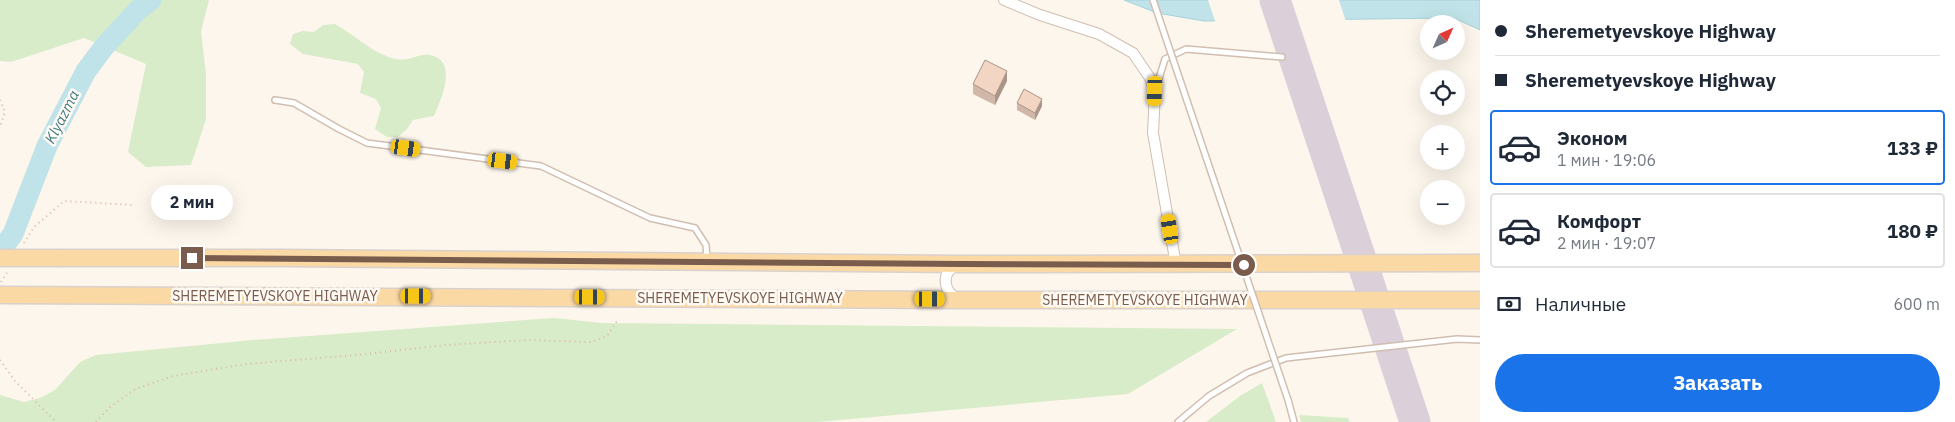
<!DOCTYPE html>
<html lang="ru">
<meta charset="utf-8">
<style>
:root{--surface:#fff;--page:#f6f6f7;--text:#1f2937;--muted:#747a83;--line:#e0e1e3;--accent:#1a73e8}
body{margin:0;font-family:"IBM Plex Sans",sans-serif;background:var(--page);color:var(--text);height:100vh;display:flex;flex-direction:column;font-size:19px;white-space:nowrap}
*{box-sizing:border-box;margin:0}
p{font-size:16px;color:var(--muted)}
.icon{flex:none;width:28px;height:28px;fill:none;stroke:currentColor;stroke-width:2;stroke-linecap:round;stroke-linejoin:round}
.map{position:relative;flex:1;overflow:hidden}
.side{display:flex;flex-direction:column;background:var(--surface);width:475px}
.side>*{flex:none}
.hud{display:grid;align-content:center;height:110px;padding:0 15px;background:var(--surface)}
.needle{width:32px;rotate:45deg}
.buttons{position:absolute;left:1420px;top:15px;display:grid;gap:10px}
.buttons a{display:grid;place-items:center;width:45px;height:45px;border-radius:50%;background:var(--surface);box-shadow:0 5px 20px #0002;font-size:25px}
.end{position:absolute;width:22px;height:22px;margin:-11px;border:6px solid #7a5c4d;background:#fff;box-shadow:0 0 0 2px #fff}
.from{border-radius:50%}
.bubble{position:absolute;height:35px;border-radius:18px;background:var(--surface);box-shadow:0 5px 20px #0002;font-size:16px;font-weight:700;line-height:35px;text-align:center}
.car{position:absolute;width:15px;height:30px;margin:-15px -8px;border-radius:6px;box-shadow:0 0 4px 1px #0007;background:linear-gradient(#f5c518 24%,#345 0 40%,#f5c518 0 76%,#345 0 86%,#f5c518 0)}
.hud b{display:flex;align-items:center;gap:18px;height:48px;font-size:19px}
.hud b+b{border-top:1px solid var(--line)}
.hud i{width:12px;height:12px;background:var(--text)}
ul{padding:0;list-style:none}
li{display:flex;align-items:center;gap:15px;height:75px;margin:0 10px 8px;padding:0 5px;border:2px solid var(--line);border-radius:5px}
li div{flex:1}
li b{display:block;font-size:19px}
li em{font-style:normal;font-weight:700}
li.selected{border-color:var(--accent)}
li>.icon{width:45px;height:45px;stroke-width:1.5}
.pay{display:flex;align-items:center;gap:12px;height:55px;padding:0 15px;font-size:19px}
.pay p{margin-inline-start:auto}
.button{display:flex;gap:10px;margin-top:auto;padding:10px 15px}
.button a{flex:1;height:58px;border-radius:30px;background:var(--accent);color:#fff;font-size:20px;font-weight:700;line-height:58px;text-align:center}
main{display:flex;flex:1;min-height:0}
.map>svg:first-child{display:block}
.green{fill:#d8ecc9}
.water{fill:#bfe3e8;stroke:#a5d3da}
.pier{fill:#fdf6ec}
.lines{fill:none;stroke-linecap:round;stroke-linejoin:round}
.river{stroke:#bfe3e8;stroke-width:21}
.taxiway{stroke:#dbcfda;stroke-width:31}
.lane-casing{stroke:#d1beb0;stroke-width:8}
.street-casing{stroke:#d1beb0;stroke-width:12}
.primary-casing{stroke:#dad1cd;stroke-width:19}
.path{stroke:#d9b8a5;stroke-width:2;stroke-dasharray:1 4;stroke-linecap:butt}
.lane{stroke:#fff;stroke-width:5}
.street{stroke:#fff;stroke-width:10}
.primary{stroke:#fbd9a5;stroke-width:16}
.lane-bridge-casing{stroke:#d1beb0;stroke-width:8;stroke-linecap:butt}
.primary-bridge-casing{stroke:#dad1cd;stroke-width:19;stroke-linecap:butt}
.lane-bridge{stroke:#fff;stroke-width:5}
.primary-bridge{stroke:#fbd9a5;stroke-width:16}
.wall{fill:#d1b7a8}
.shaded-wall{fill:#aa9588}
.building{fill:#f3d5c3;stroke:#aa9588}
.route{stroke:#7a5c4d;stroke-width:6}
.labels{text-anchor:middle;stroke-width:5;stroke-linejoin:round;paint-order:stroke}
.street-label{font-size:14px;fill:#7a5c4d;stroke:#fffaf3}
.water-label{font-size:15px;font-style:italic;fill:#437c86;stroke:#fffaf3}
</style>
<main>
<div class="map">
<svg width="1480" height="422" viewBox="0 0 1480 422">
<rect width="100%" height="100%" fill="#fdf6ec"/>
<g class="green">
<path d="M 0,0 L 209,0 L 201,31 L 206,74 L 206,119 L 191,165 L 146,167 L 128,152 L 146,64 L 84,38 L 11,62 L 0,61 Z"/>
<path d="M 335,24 C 355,35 373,54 396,59 C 408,62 419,53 430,55 C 459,61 441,100 434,116 L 413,120 L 407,129 L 398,137 L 387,137 L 375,129 L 381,108 L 376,99 L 360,93 L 364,72 L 358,64 L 303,54 L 290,44 L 293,34 L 303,31 L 314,32 L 323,25 Z"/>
<path d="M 554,318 L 602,323 L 1237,329 L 1128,394 L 817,422 L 0,422 L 0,395 L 24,402 L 40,398 L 55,390 L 80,362 L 96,355 L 253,340 Z"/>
<path d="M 1262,383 L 1276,422 L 1206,422 L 1240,396 Z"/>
<path d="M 1299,415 L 1348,418 L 1350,422 L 1301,422 Z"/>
</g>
<path class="water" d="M 1124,0 L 1480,0 L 1480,30 L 1454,18 L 1204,21 L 1157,13 Z"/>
<path class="pier" d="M 1208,0 L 1339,0 L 1346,22 L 1216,24 Z"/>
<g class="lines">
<path class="river" d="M 0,251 L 13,234 L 47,146 L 86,71 L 104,47 L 138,10 L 151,0"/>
<path class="taxiway" d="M 1275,0 L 1415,422"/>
<defs>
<g id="lane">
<path d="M 1156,88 L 1165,59 L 1186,49 L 1282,57"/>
<path d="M 275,100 L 294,103 L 339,129 L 367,143 L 541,166 L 650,218 L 695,228 L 706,245 L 707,259"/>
<path d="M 1288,400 L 1294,422"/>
<path d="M 1178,422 L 1209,396 L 1247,373 L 1286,358 L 1457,339 L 1480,340"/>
</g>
<g id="street">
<path d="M 1004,0 L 1040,15 L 1099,34 L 1133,53 L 1150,78 L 1155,91 L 1153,133 L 1176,265"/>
<path d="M 958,299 C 943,292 940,271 958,265"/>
</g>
<g id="primary">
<path d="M 63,258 L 284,258 L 961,264 L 1480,263"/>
<path d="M 0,295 L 964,300 L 1480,300"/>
</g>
</defs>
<use href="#lane" class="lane-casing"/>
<use href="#street" class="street-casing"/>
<use href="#primary" class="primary-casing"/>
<g class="path">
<path d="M 0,100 L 5,112 L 0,127"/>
<path d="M 24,243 L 34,227 L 64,201 L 133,205"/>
<path d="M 1,282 L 8,271"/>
<path d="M 0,360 L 15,381 L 56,422"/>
<path d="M 96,422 L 109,408 L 135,389 L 173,376 L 246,364 L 357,355 L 445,345 L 528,340 L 591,342 L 607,336 L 617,321"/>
</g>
<use href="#lane" class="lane"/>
<use href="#street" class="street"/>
<use href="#primary" class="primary"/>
<defs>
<path id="lane-bridge" d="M 1153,0 L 1288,400"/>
<path id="primary-bridge" d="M 0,258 L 63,258"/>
</defs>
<use href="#lane-bridge" class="lane-bridge-casing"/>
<use href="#primary-bridge" class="primary-bridge-casing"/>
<use href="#lane-bridge" class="lane-bridge"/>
<use href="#primary-bridge" class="primary-bridge"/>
</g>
<g class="wall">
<path d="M 1007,81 L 995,105 L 973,94 L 973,84 Z"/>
<path d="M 1017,103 L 1042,106 L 1035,120 L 1017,110 Z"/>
</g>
<g class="shaded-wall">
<path d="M 1007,71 L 1007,81 L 995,105 L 995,96 Z"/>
<path d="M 1042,99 L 1042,106 L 1035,120 L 1035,113 Z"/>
</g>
<g class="building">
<path d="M 985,60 L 1007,71 L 995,96 L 973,84 Z"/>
<path d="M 1024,89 L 1042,99 L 1035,113 L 1017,103 Z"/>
</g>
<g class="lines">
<path class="route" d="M 192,258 L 962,264 L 1244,265"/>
</g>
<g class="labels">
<g class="street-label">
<text x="275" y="301">SHEREMETYEVSKOYE HIGHWAY</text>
<text x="740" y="303">SHEREMETYEVSKOYE HIGHWAY</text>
<text x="1145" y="305">SHEREMETYEVSKOYE HIGHWAY</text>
</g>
<g class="water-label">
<text transform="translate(62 117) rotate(-63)" y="5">Klyazma</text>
</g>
</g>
</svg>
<div class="buttons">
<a><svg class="needle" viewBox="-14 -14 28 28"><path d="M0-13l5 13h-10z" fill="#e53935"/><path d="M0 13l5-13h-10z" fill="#747a83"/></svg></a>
<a><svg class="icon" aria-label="locate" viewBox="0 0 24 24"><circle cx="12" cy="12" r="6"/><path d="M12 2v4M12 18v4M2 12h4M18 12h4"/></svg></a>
<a>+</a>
<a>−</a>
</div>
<i class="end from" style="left:1244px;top:265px"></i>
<i class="end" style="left:192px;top:258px"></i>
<div class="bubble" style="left:151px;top:185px;width:82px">2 мин</div>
<i class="car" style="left:1155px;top:91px;rotate:182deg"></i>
<i class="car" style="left:406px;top:148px;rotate:98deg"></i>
<i class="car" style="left:503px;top:161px;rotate:97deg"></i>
<i class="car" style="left:1170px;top:229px;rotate:351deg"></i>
<i class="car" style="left:416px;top:296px;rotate:90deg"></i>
<i class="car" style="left:590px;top:297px;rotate:90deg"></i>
<i class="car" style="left:930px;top:299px;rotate:90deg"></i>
</div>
<section class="side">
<div class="hud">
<b><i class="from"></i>Sheremetyevskoye Highway</b>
<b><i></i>Sheremetyevskoye Highway</b>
</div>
<ul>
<li class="selected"><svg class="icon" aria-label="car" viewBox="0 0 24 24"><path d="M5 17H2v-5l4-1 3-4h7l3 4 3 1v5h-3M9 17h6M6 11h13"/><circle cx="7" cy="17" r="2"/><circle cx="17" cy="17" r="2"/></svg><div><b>Эконом</b><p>1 мин · 19:06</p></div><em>133 ₽</em></li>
<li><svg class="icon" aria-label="car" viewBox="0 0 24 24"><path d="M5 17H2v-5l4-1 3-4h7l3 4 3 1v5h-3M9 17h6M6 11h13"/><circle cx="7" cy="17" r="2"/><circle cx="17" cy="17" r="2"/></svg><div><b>Комфорт</b><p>2 мин · 19:07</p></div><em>180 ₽</em></li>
</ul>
<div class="pay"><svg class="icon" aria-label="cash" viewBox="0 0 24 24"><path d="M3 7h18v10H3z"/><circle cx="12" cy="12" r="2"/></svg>Наличные<p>600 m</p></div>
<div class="button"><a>Заказать</a></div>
</section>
</main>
